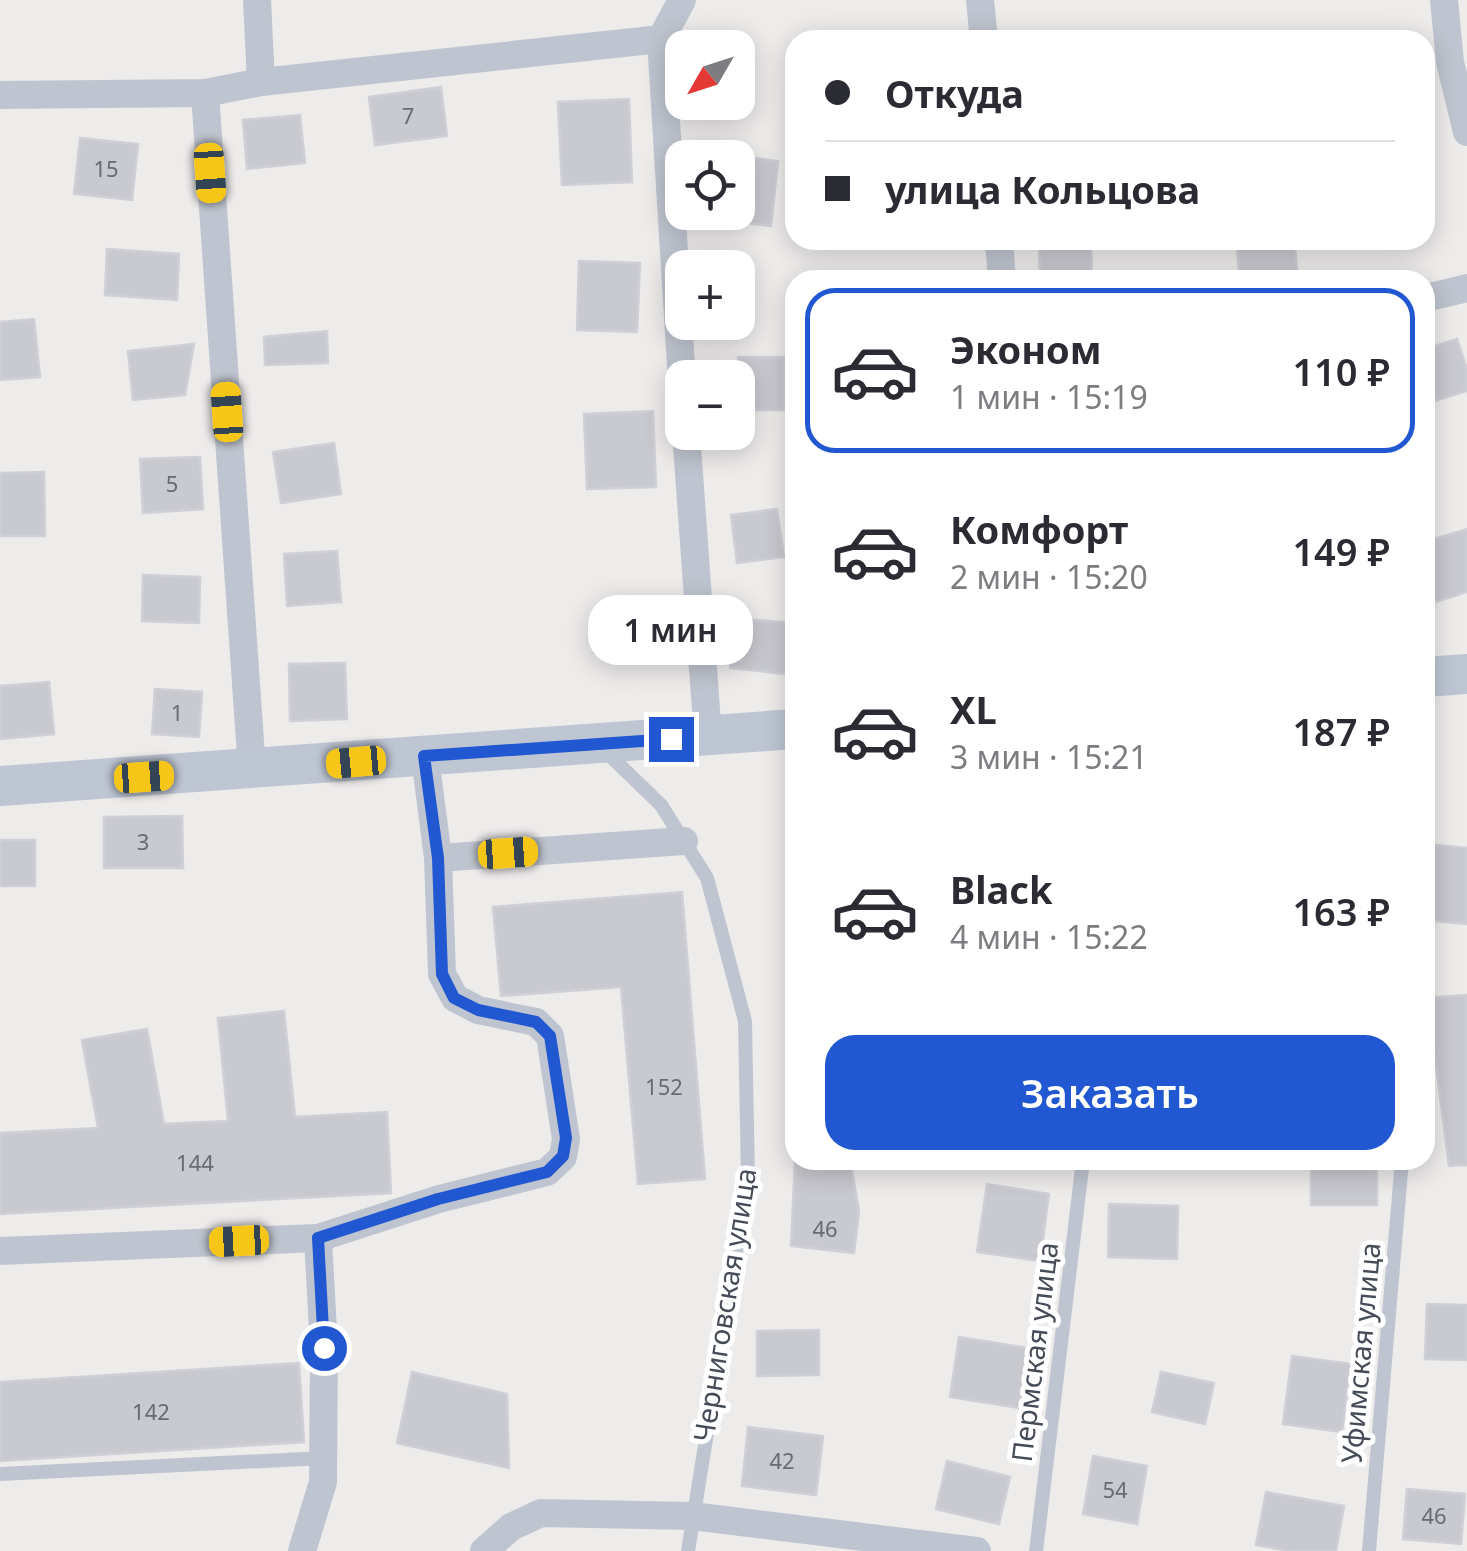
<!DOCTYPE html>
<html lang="ru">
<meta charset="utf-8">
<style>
:root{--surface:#fff;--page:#f2f2f3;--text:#2b2b33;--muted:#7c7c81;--line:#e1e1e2;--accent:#2158d1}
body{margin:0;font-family:"Noto Sans",sans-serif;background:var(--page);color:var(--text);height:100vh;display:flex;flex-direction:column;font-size:38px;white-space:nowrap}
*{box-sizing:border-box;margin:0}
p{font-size:32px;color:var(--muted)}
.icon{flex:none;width:55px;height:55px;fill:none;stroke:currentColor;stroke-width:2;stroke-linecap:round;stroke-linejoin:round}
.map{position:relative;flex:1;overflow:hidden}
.side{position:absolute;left:785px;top:270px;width:650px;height:900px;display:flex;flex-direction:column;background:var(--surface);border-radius:30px;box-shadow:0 5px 25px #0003}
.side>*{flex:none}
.banner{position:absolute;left:785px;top:30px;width:650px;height:220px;border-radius:30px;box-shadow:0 5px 25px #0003;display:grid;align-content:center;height:220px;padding:0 40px;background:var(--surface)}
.needle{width:65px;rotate:231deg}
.controls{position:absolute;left:665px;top:30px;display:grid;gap:20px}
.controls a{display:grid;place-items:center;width:90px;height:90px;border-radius:20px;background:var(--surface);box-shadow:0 5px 25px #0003;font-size:50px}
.end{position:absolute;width:45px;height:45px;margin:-22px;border:12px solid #2158d1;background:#fff;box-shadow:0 0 0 5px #fff}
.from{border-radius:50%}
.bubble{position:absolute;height:70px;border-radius:30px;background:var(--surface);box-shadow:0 5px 25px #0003;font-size:32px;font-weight:600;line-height:70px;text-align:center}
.car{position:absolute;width:30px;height:60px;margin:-30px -15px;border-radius:12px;box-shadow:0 0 8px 2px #0007;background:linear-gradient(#f5c518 24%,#345 0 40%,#f5c518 0 76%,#345 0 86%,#f5c518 0)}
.banner b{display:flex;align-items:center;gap:35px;height:95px;font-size:38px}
.banner b+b{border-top:2px solid var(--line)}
.banner i{width:25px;height:25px;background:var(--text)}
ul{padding:18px 0 0;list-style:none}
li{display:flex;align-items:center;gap:30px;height:165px;margin:0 20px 15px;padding:0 20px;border:5px solid transparent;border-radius:30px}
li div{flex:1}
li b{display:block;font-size:38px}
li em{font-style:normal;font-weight:600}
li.current{border-color:var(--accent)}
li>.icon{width:90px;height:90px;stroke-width:1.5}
.action{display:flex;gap:20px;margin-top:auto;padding:20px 40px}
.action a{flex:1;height:115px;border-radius:30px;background:var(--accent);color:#fff;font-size:40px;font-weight:600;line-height:115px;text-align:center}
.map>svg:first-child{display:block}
.building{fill:#c9c9d0;stroke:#cfd0d7;stroke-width:2.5}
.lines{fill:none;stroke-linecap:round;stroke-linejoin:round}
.lane{stroke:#bfc5d0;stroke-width:14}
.street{stroke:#bfc5d0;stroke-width:28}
.secondary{stroke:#bec6d4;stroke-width:40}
.route{stroke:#2158d1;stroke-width:12}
.labels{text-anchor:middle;stroke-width:10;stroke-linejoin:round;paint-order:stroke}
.number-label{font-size:22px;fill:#666b75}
.street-label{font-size:28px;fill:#454c57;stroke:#fff}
</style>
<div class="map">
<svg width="1467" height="1551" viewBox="0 0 1467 1551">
<rect width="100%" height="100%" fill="#eeebeb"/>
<g class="building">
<path d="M 441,87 L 447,136 L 375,145 L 369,97 Z"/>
<path d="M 629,99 L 632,182 L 562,185 L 558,102 Z"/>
<path d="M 300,115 L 305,163 L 247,169 L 243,120 Z"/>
<path d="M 80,138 L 138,144 L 132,200 L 74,194 Z"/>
<path d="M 738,156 L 778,161 L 771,226 L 738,222 Z"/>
<path d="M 1039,240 L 1091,240 L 1092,280 L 1040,280 Z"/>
<path d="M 1236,240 L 1294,240 L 1298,277 L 1240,280 Z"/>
<path d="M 107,249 L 179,254 L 177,300 L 105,295 Z"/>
<path d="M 579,261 L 640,263 L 637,332 L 577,330 Z"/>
<path d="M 34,319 L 40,377 L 0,380 L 0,322 Z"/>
<path d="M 327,331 L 328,363 L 265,365 L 264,337 Z"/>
<path d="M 1457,339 L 1467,369 L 1467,391 L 1425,404 L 1425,349 Z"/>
<path d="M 194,344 L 185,395 L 133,400 L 128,351 Z"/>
<rect x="738" y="357" width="46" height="53"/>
<path d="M 653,411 L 656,487 L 587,489 L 584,414 Z"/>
<path d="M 334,443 L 341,494 L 281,503 L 273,452 Z"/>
<path d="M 200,457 L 203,509 L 143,513 L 140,459 Z"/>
<path d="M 44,472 L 45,536 L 0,536 L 0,473 Z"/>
<path d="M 777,509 L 784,557 L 737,563 L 731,515 Z"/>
<path d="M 1467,529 L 1467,592 L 1425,605 L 1425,542 Z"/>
<path d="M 337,551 L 341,602 L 287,606 L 284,554 Z"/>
<path d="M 143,575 L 200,577 L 199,623 L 142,621 Z"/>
<path d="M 597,606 L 653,611 L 650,656 L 594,652 Z"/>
<path d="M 734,618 L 791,623 L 787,674 L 730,668 Z"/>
<path d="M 345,663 L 347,719 L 290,721 L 289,664 Z"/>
<path d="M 49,682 L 54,734 L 0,739 L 0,686 Z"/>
<path d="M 155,689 L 202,692 L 199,737 L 152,734 Z"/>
<path d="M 182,816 L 183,868 L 104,868 L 104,817 Z"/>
<rect x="0" y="840" width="35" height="46"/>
<path d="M 1425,844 L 1467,848 L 1467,924 L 1425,920 Z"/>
<path d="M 682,892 L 705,1179 L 638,1184 L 621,987 L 501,996 L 493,907 Z"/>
<path d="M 1467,995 L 1467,1165 L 1449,1166 L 1434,1048 L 1430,1049 L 1427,998 Z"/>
<path d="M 284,1011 L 295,1117 L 387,1112 L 391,1193 L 0,1214 L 0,1133 L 98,1128 L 82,1040 L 147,1029 L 164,1124 L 228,1121 L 218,1018 Z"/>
<path d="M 795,1160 L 850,1160 L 859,1211 L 854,1253 L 791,1246 Z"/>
<rect x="1311" y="1160" width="66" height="45"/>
<path d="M 987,1184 L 1049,1194 L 1040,1261 L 977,1252 Z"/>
<path d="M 1109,1204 L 1178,1206 L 1177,1259 L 1108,1257 Z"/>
<path d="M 1427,1304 L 1467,1305 L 1467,1360 L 1425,1359 Z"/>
<path d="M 819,1330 L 819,1375 L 757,1376 L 757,1331 Z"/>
<path d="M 959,1337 L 1028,1348 L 1019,1408 L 950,1397 Z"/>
<path d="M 1292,1356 L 1351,1364 L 1342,1432 L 1283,1424 Z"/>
<path d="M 299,1363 L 304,1442 L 0,1461 L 0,1382 Z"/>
<path d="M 412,1372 L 507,1394 L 509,1468 L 397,1443 Z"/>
<path d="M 1161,1372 L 1214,1383 L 1205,1424 L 1152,1412 Z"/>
<path d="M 748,1427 L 823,1436 L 816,1495 L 742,1486 Z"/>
<path d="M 1093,1456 L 1147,1466 L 1137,1524 L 1083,1514 Z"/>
<path d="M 947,1461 L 1010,1477 L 999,1524 L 936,1509 Z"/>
<path d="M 1407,1489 L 1465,1494 L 1461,1544 L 1403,1539 Z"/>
<path d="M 1266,1492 L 1344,1506 L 1336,1551 L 1290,1551 L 1256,1545 Z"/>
</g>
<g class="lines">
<g class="lane">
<path d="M 603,749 L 661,805 L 707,878 L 745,1021 L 748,1178 L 688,1551"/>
<path d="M 0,1474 L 324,1458"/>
<path d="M 1036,1551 L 1083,1160"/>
<path d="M 1369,1551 L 1402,1160"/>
</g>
<g class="street">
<path d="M 257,0 L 261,82"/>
<path d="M 980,0 L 984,40"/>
<path d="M 1444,0 L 1450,62 L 1467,132"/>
<path d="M 661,39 L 682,383"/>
<path d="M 661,39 L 682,0"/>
<path d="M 205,93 L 252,770"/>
<path d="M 0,95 L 205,93 L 261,82 L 661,39"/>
<path d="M 999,240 L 1002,280"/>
<path d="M 1425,298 L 1467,288"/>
<path d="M 686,432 L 708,737"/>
<path d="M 438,858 L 684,841"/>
<path d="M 0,1251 L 318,1238 L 439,1199 L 547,1172 L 563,1157 L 566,1139 L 550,1036 L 536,1022 L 478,1010 L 455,998 L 442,974 L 438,858 L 425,757"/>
<path d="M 302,1551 L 323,1482 L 324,1349 L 318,1238"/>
<path d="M 484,1551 L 511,1527 L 541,1513 L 692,1516 L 977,1551"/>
</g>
<g class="secondary">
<path d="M 1425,677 L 1467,674"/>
<path d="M 0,786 L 795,729"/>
</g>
</g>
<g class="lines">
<path class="route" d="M 324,1348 L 318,1238 L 438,1199 L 547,1172 L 563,1156 L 566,1138 L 550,1036 L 536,1022 L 478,1010 L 454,998 L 442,974 L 438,858 L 424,756 L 671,739"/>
</g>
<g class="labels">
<g class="number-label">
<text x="408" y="124">7</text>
<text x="106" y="177">15</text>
<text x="172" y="492">5</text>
<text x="177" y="721">1</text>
<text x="143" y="850">3</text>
<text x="664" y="1095">152</text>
<text x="195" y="1171">144</text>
<text x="825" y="1237">46</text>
<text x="151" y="1420">142</text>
<text x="782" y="1469">42</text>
<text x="1115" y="1498">54</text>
<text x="1434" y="1524">46</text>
</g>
<g class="street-label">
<text transform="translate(725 1305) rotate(-81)" y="10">Черниговская улица</text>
<text transform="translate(1035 1352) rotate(-83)" y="10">Пермская улица</text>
<text transform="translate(1361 1353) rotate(-85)" y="10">Уфимская улица</text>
</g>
</g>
</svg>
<div class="controls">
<a><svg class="needle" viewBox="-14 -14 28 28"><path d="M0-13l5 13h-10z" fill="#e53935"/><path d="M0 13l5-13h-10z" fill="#7c7c81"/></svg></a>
<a><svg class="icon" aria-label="locate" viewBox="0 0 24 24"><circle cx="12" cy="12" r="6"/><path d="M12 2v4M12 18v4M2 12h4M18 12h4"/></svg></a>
<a>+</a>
<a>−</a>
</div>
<i class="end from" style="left:324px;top:1348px"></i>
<i class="end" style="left:671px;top:739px"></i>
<div class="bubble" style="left:588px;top:595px;width:165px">1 мин</div>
<i class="car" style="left:210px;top:173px;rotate:176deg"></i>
<i class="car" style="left:227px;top:412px;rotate:356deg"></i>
<i class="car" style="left:356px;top:762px;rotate:265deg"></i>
<i class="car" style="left:144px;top:777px;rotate:86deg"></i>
<i class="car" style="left:508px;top:853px;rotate:86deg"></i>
<i class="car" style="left:239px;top:1241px;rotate:267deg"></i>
<div class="banner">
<b><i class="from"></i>Откуда</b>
<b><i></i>улица Кольцова</b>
</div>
<section class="side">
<ul>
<li class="current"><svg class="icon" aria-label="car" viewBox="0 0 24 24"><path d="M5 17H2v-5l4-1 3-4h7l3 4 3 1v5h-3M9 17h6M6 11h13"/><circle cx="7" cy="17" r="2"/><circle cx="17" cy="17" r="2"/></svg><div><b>Эконом</b><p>1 мин · 15:19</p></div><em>110 ₽</em></li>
<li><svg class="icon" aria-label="car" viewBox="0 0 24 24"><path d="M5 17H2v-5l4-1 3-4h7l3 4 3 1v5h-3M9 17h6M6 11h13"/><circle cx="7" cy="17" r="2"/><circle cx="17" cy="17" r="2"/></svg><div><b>Комфорт</b><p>2 мин · 15:20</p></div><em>149 ₽</em></li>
<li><svg class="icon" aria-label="car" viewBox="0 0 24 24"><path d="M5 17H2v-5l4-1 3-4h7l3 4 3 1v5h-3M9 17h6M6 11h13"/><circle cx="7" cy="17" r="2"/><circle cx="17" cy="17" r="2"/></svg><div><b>XL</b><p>3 мин · 15:21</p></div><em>187 ₽</em></li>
<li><svg class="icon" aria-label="car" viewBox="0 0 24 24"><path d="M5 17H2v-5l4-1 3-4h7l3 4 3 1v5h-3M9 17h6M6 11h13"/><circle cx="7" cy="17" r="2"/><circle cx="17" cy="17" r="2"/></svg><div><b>Black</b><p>4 мин · 15:22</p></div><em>163 ₽</em></li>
</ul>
<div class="action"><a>Заказать</a></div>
</section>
</div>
